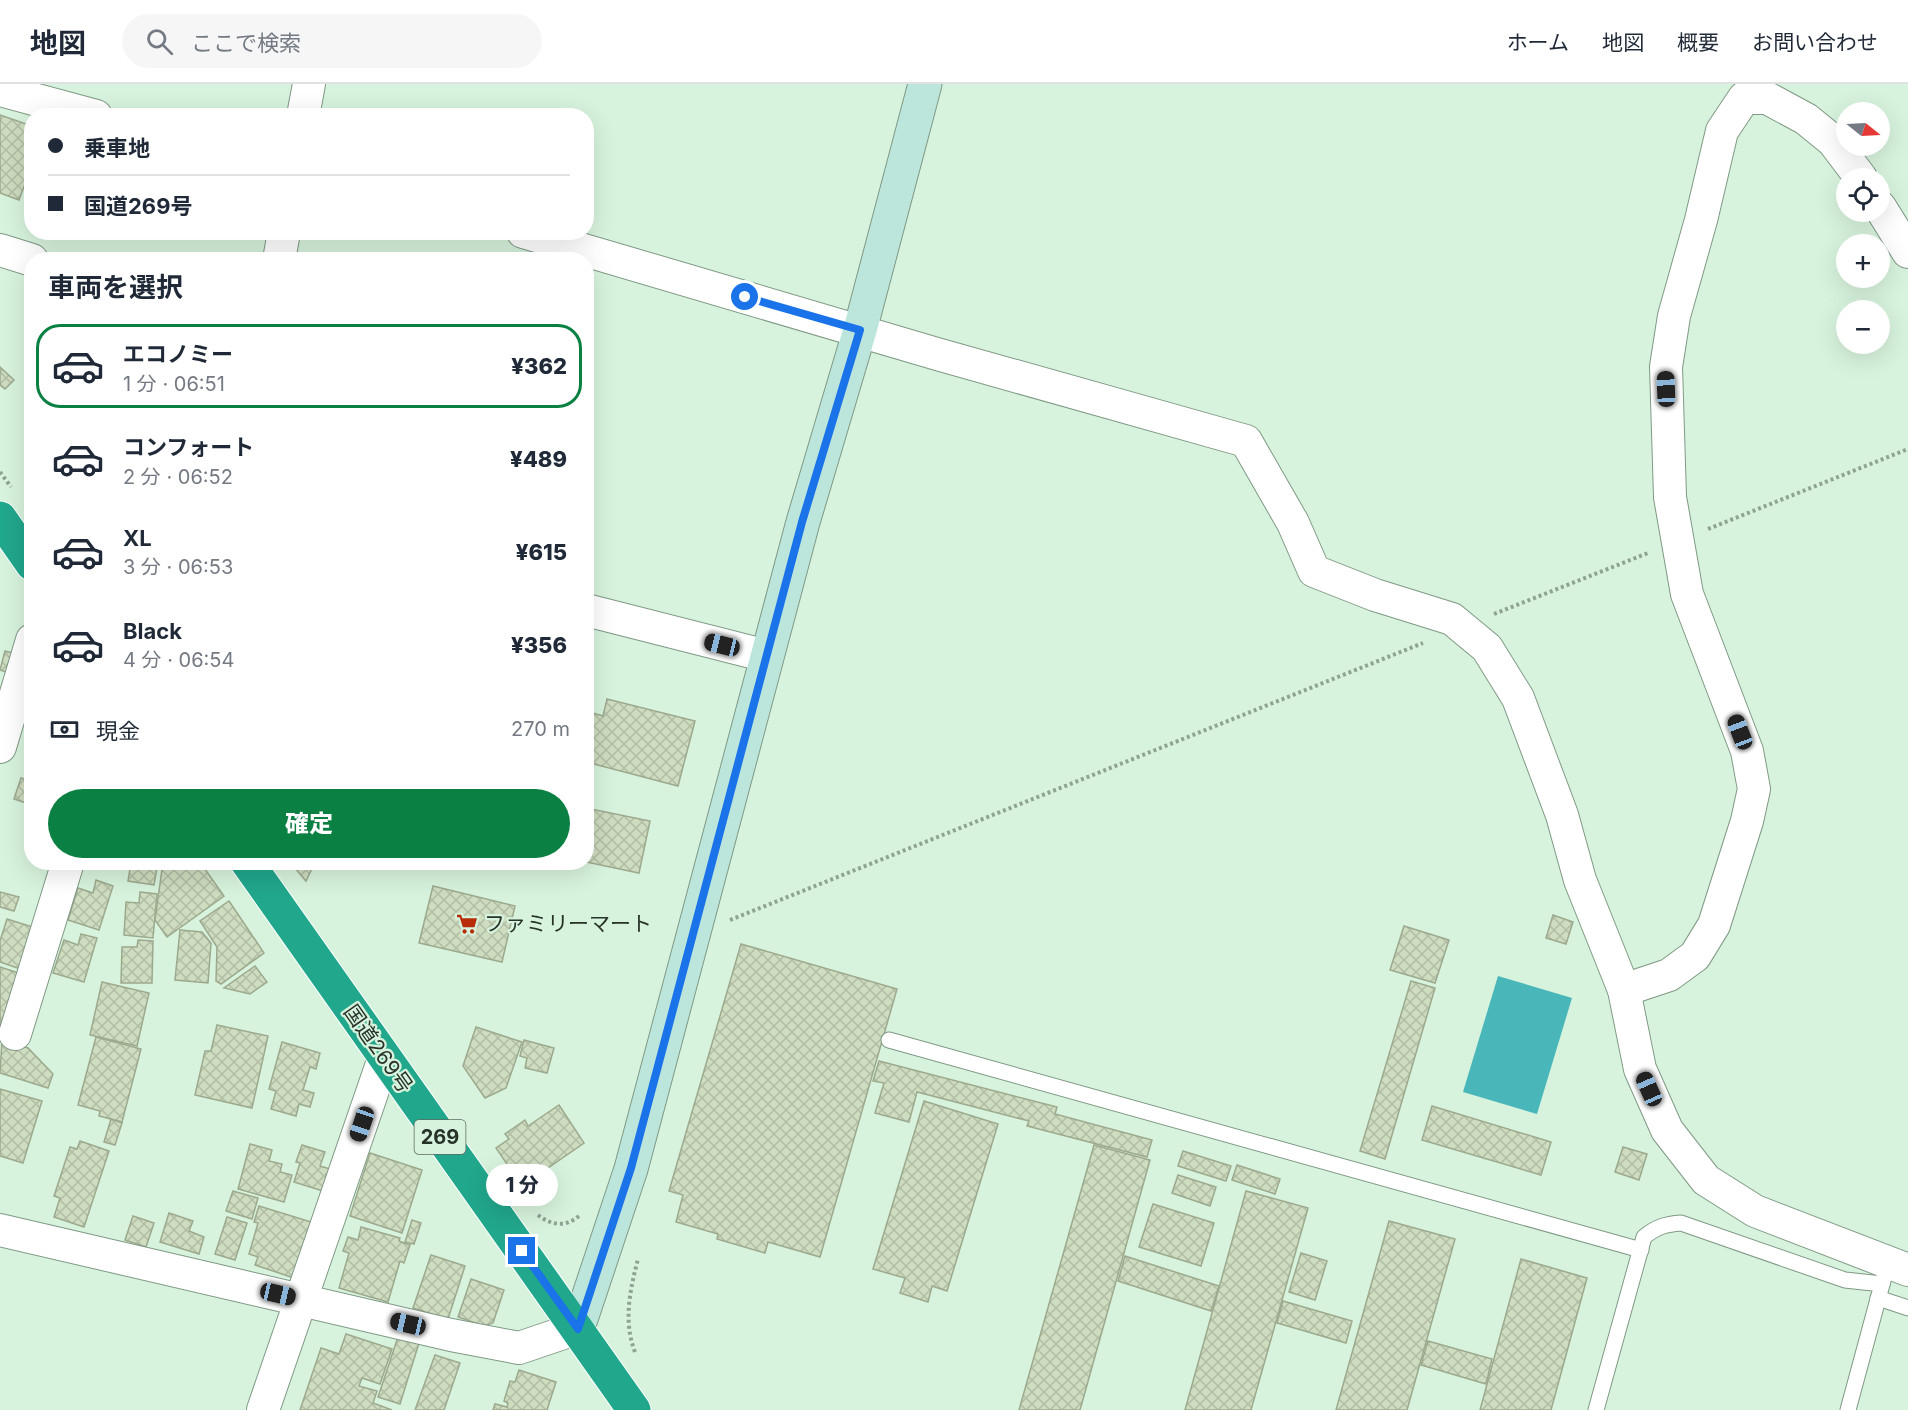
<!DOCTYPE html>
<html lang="ja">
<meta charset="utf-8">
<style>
:root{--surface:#fff;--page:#f6f6f7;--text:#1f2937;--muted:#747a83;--line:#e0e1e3;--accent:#0b8043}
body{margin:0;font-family:Inter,"Noto Sans JP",sans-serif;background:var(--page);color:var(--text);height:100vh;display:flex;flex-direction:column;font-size:22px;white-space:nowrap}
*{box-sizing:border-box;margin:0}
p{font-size:20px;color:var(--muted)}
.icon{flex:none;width:33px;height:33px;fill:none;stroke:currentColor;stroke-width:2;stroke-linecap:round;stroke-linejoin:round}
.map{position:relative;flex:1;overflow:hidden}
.details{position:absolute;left:24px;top:168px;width:570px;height:618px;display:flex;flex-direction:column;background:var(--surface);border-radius:24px;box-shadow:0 6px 24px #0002}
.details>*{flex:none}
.banner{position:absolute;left:24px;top:24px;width:570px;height:132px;border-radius:24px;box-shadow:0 6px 24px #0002;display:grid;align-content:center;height:132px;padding:0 24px;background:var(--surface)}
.needle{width:39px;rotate:108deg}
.fabs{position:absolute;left:1836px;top:18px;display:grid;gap:12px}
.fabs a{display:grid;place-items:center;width:54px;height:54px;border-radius:50%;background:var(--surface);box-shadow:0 6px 24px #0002;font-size:30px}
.end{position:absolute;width:27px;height:27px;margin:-14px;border:8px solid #1a73e8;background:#fff;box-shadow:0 0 0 3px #fff}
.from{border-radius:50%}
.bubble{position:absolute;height:42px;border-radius:21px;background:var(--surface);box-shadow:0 6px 24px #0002;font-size:20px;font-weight:800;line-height:42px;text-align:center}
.car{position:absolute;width:18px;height:36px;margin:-18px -9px;border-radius:8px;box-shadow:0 0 4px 2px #0007;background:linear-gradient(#222 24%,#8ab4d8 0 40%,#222 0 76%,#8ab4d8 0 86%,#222 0)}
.banner b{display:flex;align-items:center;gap:21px;height:57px;font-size:22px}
.banner b+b{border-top:2px solid var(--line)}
.banner i{width:15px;height:15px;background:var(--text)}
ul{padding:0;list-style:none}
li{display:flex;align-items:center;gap:18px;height:84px;margin:0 12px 9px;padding:0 12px;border:3px solid transparent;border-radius:24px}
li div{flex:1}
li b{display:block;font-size:22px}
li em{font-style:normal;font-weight:800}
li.current{border-color:var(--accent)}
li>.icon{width:54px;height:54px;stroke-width:1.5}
h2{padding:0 24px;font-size:27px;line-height:72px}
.pay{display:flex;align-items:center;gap:15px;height:66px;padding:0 24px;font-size:22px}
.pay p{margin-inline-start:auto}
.button{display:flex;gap:12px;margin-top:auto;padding:12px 24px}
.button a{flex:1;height:69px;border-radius:36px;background:var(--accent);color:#fff;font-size:24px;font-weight:800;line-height:69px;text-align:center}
header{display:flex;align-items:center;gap:36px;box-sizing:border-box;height:84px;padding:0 30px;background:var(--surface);border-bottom:2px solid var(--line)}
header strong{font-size:28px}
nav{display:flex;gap:33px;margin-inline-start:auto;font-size:21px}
.search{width:420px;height:54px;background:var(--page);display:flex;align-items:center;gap:15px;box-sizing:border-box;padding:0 21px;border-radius:33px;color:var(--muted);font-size:22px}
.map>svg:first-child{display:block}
.water{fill:#49b6ba}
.building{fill:url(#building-cross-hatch);stroke:#9ca98d;stroke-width:1.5}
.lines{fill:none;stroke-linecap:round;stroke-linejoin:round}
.lane-casing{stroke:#7f9985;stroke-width:17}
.street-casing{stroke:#7f9985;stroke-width:34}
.secondary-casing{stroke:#7f9985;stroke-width:35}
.highway-casing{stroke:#fff;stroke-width:35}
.path{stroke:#8ea393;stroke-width:4;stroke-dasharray:3 3;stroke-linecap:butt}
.lane{stroke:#fff;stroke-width:15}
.street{stroke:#fff;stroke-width:32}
.secondary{stroke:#bce5dc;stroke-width:33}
.highway{stroke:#21a78c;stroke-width:33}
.route{stroke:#1a73e8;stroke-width:8}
.labels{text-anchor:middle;stroke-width:4.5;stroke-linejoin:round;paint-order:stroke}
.shield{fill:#d7f3dd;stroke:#5c6c5f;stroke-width:1.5}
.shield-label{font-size:20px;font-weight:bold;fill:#273229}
.poi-label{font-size:21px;fill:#273229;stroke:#d7f3dd;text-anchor:start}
.street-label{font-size:21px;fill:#273229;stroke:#d7f3dd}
</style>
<header>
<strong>地図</strong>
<div class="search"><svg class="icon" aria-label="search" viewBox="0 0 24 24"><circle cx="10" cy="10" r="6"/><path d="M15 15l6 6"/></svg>ここで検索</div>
<nav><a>ホーム</a><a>地図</a><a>概要</a><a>お問い合わせ</a></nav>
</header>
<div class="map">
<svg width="1908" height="1326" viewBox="0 0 1908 1326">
<defs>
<pattern id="building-cross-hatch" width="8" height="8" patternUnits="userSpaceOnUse" patternTransform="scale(1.5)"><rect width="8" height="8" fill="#cedcbf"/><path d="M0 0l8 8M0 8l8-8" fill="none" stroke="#b1bda4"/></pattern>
</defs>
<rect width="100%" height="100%" fill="#d7f3dd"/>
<path class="water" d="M 1498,892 L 1572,914 L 1537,1030 L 1463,1008 Z"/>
<g class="building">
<path d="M 0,31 L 32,42 L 32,62 L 29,69 L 32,70 L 32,81 L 19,116 L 0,109 Z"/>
<path d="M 0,283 L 14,296 L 5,305 L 0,301 Z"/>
<path d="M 5,567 L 13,569 L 6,588 L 0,586 Z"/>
<path d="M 607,615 L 695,637 L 678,702 L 586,678 L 586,627 L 603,632 Z"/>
<path d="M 31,686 L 32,686 L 32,721 L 14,715 L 21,694 L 28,696 Z"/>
<path d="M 586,724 L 650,737 L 639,789 L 586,778 Z"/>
<path d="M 131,778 L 158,778 L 154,801 L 128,797 Z"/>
<path d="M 163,778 L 200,778 L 224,812 L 167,853 L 155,836 Z"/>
<path d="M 290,778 L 315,778 L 306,797 Z"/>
<path d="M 96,796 L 113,802 L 99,846 L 68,836 L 78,804 L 93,809 Z"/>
<path d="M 433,802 L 515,822 L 502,878 L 419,859 Z"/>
<path d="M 0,808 L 19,813 L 14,827 L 0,823 Z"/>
<path d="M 140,808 L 157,810 L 153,854 L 124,851 L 126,818 L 139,819 Z"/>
<path d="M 229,817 L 264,869 L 221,900 L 216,897 L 217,863 L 200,837 Z"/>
<path d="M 1553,831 L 1573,838 L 1566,860 L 1546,854 Z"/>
<path d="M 7,835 L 39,845 L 26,887 L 0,878 L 0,857 Z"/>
<path d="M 1404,842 L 1449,856 L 1435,899 L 1390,886 Z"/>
<path d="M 180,846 L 202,848 L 211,859 L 208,899 L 175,896 Z"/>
<path d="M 81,850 L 97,854 L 84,898 L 53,889 L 64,856 L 78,861 Z"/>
<path d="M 138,856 L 153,857 L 152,899 L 121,899 L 122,863 L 137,863 Z"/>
<path d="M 741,860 L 897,905 L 820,1173 L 768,1158 L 765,1169 L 717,1155 L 718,1150 L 676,1138 L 683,1111 L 669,1107 Z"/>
<path d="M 255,882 L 267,898 L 250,910 L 224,904 Z"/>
<path d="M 0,883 L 25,891 L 15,924 L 7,922 L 0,944 Z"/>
<path d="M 1411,897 L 1435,904 L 1385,1075 L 1360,1067 Z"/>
<path d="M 102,898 L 149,909 L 137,962 L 90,951 Z"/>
<path d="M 217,941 L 268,952 L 252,1024 L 195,1011 L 205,967 L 211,967 Z"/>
<path d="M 476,943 L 522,958 L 506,1004 L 485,1014 L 463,982 Z"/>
<path d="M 96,953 L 141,965 L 122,1038 L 99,1032 L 100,1027 L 78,1021 Z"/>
<path d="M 2,956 L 28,964 L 53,990 L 48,1004 L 0,989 Z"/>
<path d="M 524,956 L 554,964 L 547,989 L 525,984 L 527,974 L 520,972 Z"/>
<path d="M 282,958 L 320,969 L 316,985 L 310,983 L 303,1006 L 314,1009 L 310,1023 L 299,1020 L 296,1032 L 271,1025 L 276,1007 L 269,1005 Z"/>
<path d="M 879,977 L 1057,1023 L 1055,1030 L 1152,1056 L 1147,1073 L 1027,1042 L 1029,1037 L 917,1008 L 909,1038 L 875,1029 L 884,999 L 873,997 Z"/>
<path d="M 0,1005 L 42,1017 L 23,1079 L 0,1072 Z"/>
<path d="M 924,1017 L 998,1040 L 947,1207 L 932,1202 L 928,1218 L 900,1209 L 905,1194 L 873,1185 Z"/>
<path d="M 559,1021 L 584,1059 L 522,1102 L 496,1064 L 509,1055 L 505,1050 L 525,1036 L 528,1042 Z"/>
<path d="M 1432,1022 L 1551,1058 L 1541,1091 L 1422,1056 Z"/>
<path d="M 111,1035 L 122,1039 L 115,1061 L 104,1058 Z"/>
<path d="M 80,1057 L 109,1067 L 84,1143 L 54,1133 L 60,1114 L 54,1112 L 70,1063 L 77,1065 Z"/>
<path d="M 250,1060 L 272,1066 L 269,1077 L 282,1080 L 280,1088 L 292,1091 L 284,1118 L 238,1105 Z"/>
<path d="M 302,1061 L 325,1068 L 320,1082 L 330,1085 L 323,1107 L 294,1098 L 300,1079 L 296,1078 Z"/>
<path d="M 1094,1061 L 1150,1076 L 1080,1326 L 1019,1326 Z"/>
<path d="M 1623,1063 L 1647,1070 L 1639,1096 L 1615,1088 Z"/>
<path d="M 1183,1067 L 1231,1082 L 1226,1097 L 1178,1082 Z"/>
<path d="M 370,1069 L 422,1086 L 402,1149 L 350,1132 Z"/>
<path d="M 1237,1081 L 1280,1095 L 1275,1110 L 1232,1096 Z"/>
<path d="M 1178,1091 L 1216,1103 L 1210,1122 L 1172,1109 Z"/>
<path d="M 233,1107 L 258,1114 L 252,1135 L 226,1127 Z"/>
<path d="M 1246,1107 L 1308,1124 L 1251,1326 L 1185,1326 Z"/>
<path d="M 1153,1120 L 1214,1139 L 1201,1182 L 1139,1163 Z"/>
<path d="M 259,1122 L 311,1138 L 294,1194 L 255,1181 L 258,1173 L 249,1170 L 258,1139 L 254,1138 Z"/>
<path d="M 169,1129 L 193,1137 L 189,1147 L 204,1153 L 199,1170 L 160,1158 Z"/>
<path d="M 133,1132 L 154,1139 L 146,1163 L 125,1156 Z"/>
<path d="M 227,1133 L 247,1139 L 235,1176 L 215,1170 Z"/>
<path d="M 412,1136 L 421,1139 L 414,1160 L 405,1158 Z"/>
<path d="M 1389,1137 L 1455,1155 L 1407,1326 L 1336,1326 Z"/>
<path d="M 361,1143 L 400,1154 L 399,1157 L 410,1161 L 404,1179 L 400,1177 L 388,1218 L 339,1204 L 349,1169 L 343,1167 L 348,1153 L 358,1156 Z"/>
<path d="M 1301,1169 L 1327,1177 L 1315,1216 L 1289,1208 Z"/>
<path d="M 431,1171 L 465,1182 L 448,1235 L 413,1224 Z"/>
<path d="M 1125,1172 L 1219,1202 L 1211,1227 L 1118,1197 Z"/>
<path d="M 1521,1175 L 1587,1194 L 1551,1326 L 1480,1326 Z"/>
<path d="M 471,1195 L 504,1206 L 493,1239 L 484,1242 L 458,1233 Z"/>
<path d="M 1283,1217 L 1352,1237 L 1346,1259 L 1277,1239 Z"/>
<path d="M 346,1250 L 392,1265 L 380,1300 L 362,1294 L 359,1302 L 377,1307 L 373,1319 L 392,1326 L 300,1326 L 321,1264 L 339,1270 Z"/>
<path d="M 398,1253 L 419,1259 L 400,1320 L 378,1313 Z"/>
<path d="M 1428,1257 L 1492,1275 L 1486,1300 L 1421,1281 Z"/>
<path d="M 435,1271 L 460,1279 L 444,1326 L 415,1326 Z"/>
<path d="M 519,1286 L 556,1298 L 547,1326 L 493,1326 L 495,1320 L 507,1323 L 508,1319 L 504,1317 L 510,1297 L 515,1298 Z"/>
</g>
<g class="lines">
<defs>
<g id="lane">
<path d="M 889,956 L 1641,1166"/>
<path d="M 1878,1214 L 1908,1224"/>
<path d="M 1596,1326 L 1644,1153 C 1656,1143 1666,1140 1681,1139 L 1845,1196 L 1882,1200"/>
<path d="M 1848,1326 L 1884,1193"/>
</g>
<g id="street">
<path d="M 0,6 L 96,32"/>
<path d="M 303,32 L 309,0"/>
<path d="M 1880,123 L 1908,168"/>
<path d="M 523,148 L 937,270 L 1246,357 L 1293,439 L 1314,487 L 1375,511 L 1452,535 L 1487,564 L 1518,614 L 1562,731 L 1580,796 L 1624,906 L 1640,985 L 1667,1046 L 1706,1096 L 1755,1127 L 1908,1186"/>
<path d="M 0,166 L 32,176"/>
<path d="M 279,176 L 284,148"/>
<path d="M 586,526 L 767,572"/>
<path d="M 0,663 L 32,556"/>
<path d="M 1624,906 L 1669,891 L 1695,872 L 1714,841 L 1747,737 L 1754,705 L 1747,667 L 1687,510 L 1670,413 L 1666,283 L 1674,232 L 1701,136 L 1722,47 L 1744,14 L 1767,14 L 1806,35 L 1833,57 L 1861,94"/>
<path d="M 15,950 L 68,778"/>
<path d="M 0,1146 L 451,1251 L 519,1264 L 578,1244"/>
<path d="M 263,1326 L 384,974"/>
</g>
<path id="secondary" d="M 578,1244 L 631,1085 L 803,438 L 860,246 L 925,0"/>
<g id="highway">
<path d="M 0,434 L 32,480"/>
<path d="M 247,778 L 634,1326"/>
</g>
</defs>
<use href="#lane" class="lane-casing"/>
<use href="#street" class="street-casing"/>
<use href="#secondary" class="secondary-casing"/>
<use href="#highway" class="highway-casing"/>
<g class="path">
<path d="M 0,388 L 11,403"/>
<path d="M 1708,445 L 1908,365"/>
<path d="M 1494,530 L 1648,469"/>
<path d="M 730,836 L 1423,559"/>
<path d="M 538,1131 C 552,1142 566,1143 579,1132"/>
<path d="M 635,1268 C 623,1237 630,1206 638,1175"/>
</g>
<use href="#lane" class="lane"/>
<use href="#street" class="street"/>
<use href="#secondary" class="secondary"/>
<use href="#highway" class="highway"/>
</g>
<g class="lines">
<path class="route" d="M 522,1167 L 578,1245 L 631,1084 L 802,438 L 860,246 L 745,213"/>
</g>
<defs>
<symbol id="supermarket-bare" viewBox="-9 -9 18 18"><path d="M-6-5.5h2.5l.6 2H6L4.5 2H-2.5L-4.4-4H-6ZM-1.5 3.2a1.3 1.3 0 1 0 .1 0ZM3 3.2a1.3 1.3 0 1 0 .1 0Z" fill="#b82d08" stroke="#d7f3dd" stroke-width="2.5" paint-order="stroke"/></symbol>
</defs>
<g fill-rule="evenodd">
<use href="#supermarket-bare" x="452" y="825" width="30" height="30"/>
</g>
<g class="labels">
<rect class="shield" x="414.5" y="1036" width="51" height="34" rx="4.5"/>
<g class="shield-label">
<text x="440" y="1060">269</text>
</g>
<g class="poi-label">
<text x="484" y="847">ファミリーマート</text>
</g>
<g class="street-label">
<text transform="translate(378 965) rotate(55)" y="7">国道269号</text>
</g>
</g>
</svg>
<div class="fabs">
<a><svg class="needle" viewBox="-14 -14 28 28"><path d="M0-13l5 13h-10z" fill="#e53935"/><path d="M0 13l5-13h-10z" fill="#747a83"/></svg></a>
<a><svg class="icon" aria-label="locate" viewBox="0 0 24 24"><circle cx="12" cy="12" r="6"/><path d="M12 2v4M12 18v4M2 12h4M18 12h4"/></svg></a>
<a>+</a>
<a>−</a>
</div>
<i class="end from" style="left:745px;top:213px"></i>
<i class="end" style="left:522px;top:1167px"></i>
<div class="bubble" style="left:486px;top:1080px;width:72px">1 分</div>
<i class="car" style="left:1666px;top:305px;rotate:358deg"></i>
<i class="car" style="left:722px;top:561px;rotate:284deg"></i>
<i class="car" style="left:1740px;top:648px;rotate:339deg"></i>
<i class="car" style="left:1649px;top:1005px;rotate:336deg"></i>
<i class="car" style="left:362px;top:1040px;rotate:199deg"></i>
<i class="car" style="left:278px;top:1210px;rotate:103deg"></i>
<i class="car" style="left:408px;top:1240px;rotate:283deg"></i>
<div class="banner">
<b><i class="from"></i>乗車地</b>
<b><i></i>国道269号</b>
</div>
<section class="details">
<h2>車両を選択</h2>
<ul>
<li class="current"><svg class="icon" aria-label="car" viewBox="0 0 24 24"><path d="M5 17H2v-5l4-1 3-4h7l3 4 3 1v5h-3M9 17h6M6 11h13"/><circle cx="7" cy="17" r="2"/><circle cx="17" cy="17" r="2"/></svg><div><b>エコノミー</b><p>1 分 · 06:51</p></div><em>¥362</em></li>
<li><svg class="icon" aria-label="car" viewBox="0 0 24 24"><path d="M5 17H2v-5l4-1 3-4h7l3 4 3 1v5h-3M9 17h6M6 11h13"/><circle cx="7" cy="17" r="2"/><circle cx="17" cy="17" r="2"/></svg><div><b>コンフォート</b><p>2 分 · 06:52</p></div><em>¥489</em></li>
<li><svg class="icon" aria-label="car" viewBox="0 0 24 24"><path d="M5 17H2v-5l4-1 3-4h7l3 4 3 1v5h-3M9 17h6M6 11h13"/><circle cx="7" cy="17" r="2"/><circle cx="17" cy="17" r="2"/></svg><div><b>XL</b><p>3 分 · 06:53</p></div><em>¥615</em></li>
<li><svg class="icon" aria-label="car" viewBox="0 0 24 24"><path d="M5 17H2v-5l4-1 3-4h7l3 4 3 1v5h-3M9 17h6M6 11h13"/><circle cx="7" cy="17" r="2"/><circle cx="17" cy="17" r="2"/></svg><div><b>Black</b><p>4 分 · 06:54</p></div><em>¥356</em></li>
</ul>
<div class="pay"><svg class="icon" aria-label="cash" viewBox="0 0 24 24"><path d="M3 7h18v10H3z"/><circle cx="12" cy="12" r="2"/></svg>現金<p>270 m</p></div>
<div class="button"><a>確定</a></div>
</section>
</div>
